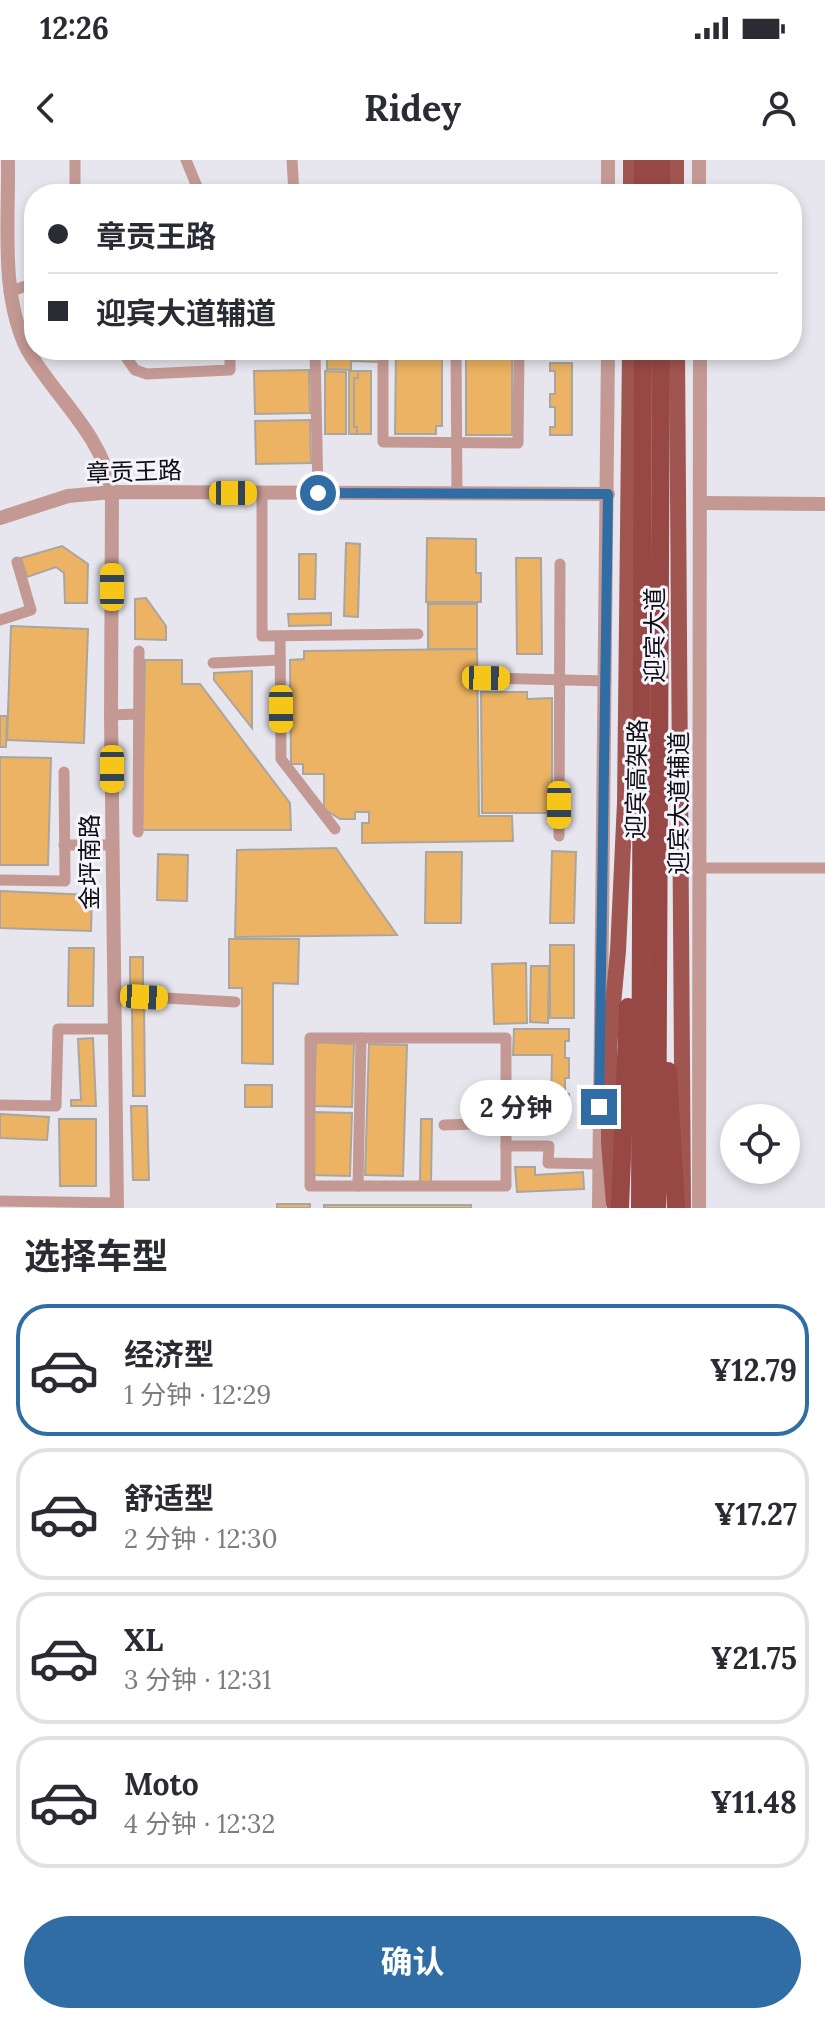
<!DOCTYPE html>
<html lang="zh">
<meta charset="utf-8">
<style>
:root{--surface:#fff;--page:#f7f7f7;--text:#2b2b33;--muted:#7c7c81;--line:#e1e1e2;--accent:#2f6da4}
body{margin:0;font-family:Lora,"Noto Sans SC",serif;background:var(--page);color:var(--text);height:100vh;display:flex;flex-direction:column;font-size:30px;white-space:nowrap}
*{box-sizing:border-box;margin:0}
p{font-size:26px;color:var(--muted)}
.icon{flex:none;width:44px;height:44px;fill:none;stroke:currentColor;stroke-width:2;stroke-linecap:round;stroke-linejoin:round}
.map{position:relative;height:1048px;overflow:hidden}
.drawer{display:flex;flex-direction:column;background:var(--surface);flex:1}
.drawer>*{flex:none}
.banner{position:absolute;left:24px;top:24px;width:778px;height:176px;border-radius:32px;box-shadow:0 4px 12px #0003;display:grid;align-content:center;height:176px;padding:0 24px;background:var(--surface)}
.buttons{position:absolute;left:720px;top:944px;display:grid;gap:16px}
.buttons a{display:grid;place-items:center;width:80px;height:80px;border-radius:50%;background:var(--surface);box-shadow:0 4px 12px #0003;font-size:40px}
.end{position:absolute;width:36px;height:36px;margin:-18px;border:10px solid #2f6da4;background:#fff;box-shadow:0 0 0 4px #fff}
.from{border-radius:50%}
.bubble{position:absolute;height:56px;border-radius:28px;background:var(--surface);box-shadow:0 4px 12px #0003;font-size:26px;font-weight:700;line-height:56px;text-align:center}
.car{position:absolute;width:24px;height:48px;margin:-24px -12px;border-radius:10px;box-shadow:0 0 6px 2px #0007;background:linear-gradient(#f5c518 24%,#345 0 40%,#f5c518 0 76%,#345 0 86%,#f5c518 0)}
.banner b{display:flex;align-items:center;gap:28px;height:76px;font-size:30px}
.banner b+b{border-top:2px solid var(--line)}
.banner i{width:20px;height:20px;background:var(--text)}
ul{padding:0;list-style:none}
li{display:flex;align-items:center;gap:24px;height:132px;margin:0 16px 12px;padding:0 8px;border:4px solid var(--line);border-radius:32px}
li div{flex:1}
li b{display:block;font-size:30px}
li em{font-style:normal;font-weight:700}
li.on{border-color:var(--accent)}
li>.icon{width:72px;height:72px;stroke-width:1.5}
h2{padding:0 24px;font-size:36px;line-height:96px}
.button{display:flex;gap:16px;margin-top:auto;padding:16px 24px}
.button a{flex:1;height:92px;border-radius:48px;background:var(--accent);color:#fff;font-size:32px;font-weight:700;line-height:92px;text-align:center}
.status{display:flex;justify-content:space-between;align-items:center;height:56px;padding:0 40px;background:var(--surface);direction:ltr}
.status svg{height:22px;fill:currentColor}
header{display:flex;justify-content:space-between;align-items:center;height:104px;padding:0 24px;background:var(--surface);font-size:36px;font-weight:700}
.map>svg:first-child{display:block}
.building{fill:#ebb363;stroke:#aaa59e;stroke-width:2}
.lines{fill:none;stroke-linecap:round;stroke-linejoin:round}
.minor{stroke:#c49994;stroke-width:11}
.tertiary{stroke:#c49994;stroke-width:14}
.primary{stroke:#a05550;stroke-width:16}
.trunk{stroke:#984844;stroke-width:18}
.route{stroke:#2f6da4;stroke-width:10}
.labels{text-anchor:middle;stroke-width:6;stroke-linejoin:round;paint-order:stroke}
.street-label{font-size:24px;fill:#0d0d0f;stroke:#f5f3fc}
</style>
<div class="status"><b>12:26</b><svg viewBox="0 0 49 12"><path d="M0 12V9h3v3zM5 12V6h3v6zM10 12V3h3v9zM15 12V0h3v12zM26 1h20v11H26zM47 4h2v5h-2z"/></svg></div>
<header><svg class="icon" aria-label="back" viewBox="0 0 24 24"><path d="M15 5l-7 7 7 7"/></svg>Ridey<svg class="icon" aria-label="person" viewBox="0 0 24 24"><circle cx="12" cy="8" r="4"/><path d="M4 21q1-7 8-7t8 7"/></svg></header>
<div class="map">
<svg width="825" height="1048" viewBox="0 0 825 1048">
<rect width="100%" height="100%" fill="#e7e6ee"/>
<g class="building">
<path d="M 327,190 L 351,190 L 351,210 L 327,209 Z"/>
<path d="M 352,190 L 379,190 L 379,202 L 352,201 Z"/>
<path d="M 396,190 L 442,190 L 442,266 L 436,266 L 436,274 L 395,274 Z"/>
<rect x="466" y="190" width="46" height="85"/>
<rect x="558" y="190" width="25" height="6"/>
<path d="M 550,203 L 572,203 L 572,275 L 550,275 L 550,267 L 555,267 L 555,247 L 550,247 L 550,234 L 555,234 L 555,211 L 550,211 Z"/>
<path d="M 309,210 L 310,253 L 255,254 L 254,211 Z"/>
<path d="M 325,211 L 346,212 L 346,274 L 325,274 Z"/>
<path d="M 349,211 L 358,211 L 358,218 L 354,218 L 354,267 L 357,267 L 357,274 L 349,274 Z"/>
<path d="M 358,211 L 371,211 L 371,274 L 357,274 L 357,267 L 354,267 L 354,218 L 358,218 Z"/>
<path d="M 310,260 L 311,303 L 256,304 L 255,261 Z"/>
<path d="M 427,378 L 476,379 L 476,413 L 481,413 L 481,442 L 426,442 Z"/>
<path d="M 346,383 L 360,384 L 358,457 L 344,456 Z"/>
<path d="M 62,386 L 88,404 L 87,443 L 65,443 L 64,413 L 56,407 L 27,417 L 21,398 Z"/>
<path d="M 299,394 L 316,394 L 315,439 L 299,439 Z"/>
<path d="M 516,398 L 541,398 L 542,494 L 517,494 Z"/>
<path d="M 146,438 L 166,466 L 166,480 L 135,479 L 135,439 Z"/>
<rect x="428" y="444" width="49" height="45"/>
<path d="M 331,453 L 331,465 L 289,466 L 288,454 Z"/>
<path d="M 11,466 L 88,469 L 84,583 L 7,580 Z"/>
<path d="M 477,489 L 479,656 L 512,656 L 513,681 L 362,683 L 362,663 L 369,663 L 369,652 L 355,652 L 355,659 L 340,659 L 324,649 L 324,614 L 303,614 L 303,604 L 291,604 L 290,500 L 304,499 L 304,491 Z"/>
<path d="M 145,500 L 182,500 L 182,524 L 200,524 L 290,643 L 291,670 L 142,670 Z"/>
<path d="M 252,511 L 252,568 L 214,520 L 214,513 Z"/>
<path d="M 481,532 L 527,532 L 527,539 L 552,538 L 552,653 L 482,653 Z"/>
<path d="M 0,556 L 7,556 L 6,587 L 0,587 Z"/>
<path d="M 0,597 L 51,598 L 48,705 L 0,705 Z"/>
<path d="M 336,688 L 397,775 L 235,777 L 237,690 Z"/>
<path d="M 552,691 L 576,692 L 574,763 L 550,763 Z"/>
<path d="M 426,692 L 462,692 L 461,763 L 425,763 Z"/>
<path d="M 158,694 L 188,695 L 187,741 L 157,740 Z"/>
<path d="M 0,731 L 92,735 L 91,771 L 0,768 Z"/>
<path d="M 229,779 L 299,779 L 298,824 L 273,823 L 273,904 L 242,903 L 242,828 L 229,828 Z"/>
<rect x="550" y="785" width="24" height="73"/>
<path d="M 69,788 L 94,788 L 93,846 L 68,846 Z"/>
<rect x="130" y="797" width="13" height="31"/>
<path d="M 526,803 L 527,863 L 494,864 L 492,804 Z"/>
<path d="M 531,806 L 549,806 L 548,863 L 530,862 Z"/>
<path d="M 132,843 L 144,843 L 145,936 L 133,936 Z"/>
<path d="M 514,869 L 569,869 L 569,881 L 565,881 L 565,898 L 569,898 L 569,918 L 565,918 L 565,933 L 569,934 L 569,946 L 551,945 L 552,895 L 513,895 Z"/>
<path d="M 93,878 L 96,946 L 71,946 L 71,940 L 81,940 L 78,879 Z"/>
<path d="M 316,882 L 354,884 L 352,947 L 314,946 Z"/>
<path d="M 369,884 L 407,885 L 403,1016 L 365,1015 Z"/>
<rect x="245" y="925" width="27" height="22"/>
<path d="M 131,946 L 147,946 L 149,1020 L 133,1020 Z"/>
<path d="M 314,952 L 352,953 L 350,1016 L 311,1015 Z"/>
<path d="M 0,954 L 49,957 L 47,980 L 0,978 Z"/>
<path d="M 59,959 L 96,959 L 96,1026 L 60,1026 Z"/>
<path d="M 421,959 L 432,959 L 431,1023 L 420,1022 Z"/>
<path d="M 515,1007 L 535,1007 L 535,1015 L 583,1012 L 584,1029 L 517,1032 Z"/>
<rect x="277" y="1044" width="33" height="4"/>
<rect x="324" y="1045" width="147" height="3"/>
</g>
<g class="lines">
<g class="minor">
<path d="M 75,0 L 75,34"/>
<path d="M 186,0 L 200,34"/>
<path d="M 292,0 L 294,34"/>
<path d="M 9,132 L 34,123"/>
<path d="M 121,190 L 135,210 L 147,214 L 230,210 L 230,190"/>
<path d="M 315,190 L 318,333"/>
<path d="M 383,190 L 383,282 L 518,283 L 519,190"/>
<path d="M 456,190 L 457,334"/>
<path d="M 262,333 L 262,476 L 418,474"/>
<path d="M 0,460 L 31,450 L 17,402"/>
<path d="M 280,476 L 281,599 L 335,669"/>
<path d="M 213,503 L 280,500"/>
<path d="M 486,518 L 606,521"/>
<path d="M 111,555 L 138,554"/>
<path d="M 138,672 L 139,491"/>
<path d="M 559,676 L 560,404"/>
<path d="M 64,685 L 112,685"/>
<path d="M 701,708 L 825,708"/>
<path d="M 0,720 L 65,721 L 64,612"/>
<path d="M 113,835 L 235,842"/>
<rect x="310" y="878" width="196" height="148"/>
<path d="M 0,945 L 56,946 L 58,869 L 114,869"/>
<path d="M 444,965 L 506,963"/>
<path d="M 506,986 L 549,986 L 548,1003 L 599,1004"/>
<path d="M 358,1026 L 361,878"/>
<path d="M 0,1041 L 117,1043"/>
</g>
<g class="tertiary">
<path d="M 8,0 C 9,61 0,134 27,189 C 54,236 103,275 112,332 L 111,557 L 117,1048"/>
<path d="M 699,0 L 699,34"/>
<path d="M 608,34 L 608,0"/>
<path d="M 701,343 L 825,344"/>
<path d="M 0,358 L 68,336 L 112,332 L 608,334"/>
<path d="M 599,1048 L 608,190"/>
<path d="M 699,1048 L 700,190"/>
</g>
<g class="primary">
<path d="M 676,0 L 676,34"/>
<path d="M 631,34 L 631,0"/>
<path d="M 677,190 L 683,1046"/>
<path d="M 614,1044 L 609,982 L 609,887 L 618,791 L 625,643 L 630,190"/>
</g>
<g class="trunk">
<path d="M 661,0 L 661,34"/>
<path d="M 643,34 L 643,0"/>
<path d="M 668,911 L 676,1048"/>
<path d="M 620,1048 L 628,847"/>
<path d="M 640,1048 L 643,190"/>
<path d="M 657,1048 L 661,190"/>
</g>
</g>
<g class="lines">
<path class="route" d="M 318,333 L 608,334 L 599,947"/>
</g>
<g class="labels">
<g class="street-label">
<text transform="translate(134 312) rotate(-2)" y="8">章贡王路</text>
<text transform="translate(655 475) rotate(-90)" y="8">迎宾大道</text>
<text transform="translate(637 619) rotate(-89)" y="8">迎宾高架路</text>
<text transform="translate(679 643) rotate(-90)" y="8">迎宾大道辅道</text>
<text transform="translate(90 702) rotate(-90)" y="8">金坪南路</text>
</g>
</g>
</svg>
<div class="buttons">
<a><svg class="icon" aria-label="locate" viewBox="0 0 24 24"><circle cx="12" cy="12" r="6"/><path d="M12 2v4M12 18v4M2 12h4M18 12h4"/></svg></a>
</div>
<i class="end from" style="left:318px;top:333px"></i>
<i class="end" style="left:599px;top:947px"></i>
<div class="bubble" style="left:460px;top:920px;width:112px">2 分钟</div>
<i class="car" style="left:233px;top:333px;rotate:90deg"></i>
<i class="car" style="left:112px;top:427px;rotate:0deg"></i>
<i class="car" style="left:486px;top:518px;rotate:91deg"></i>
<i class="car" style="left:281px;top:549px;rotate:180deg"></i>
<i class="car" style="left:112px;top:609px;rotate:180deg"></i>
<i class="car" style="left:559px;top:645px;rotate:180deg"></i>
<i class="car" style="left:144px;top:837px;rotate:93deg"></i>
<div class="banner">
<b><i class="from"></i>章贡王路</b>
<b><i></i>迎宾大道辅道</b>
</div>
</div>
<section class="drawer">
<h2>选择车型</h2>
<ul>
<li class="on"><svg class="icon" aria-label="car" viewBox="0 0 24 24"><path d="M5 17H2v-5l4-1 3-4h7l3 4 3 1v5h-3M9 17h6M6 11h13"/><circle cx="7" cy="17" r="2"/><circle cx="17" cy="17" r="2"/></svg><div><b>经济型</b><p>1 分钟 · 12:29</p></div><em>¥12.79</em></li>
<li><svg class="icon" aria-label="car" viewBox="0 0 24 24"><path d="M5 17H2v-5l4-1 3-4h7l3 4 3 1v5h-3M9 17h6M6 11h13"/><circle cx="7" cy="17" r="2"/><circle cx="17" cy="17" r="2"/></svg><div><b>舒适型</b><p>2 分钟 · 12:30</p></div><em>¥17.27</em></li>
<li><svg class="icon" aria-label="car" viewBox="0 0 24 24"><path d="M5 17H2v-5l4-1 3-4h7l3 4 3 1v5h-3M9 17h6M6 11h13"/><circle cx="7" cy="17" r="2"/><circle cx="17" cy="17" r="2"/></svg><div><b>XL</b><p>3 分钟 · 12:31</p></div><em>¥21.75</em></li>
<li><svg class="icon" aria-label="car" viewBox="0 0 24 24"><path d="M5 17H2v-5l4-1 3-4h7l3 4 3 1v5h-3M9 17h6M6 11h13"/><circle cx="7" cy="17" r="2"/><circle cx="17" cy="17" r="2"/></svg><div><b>Moto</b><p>4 分钟 · 12:32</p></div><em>¥11.48</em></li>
</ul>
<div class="button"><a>确认</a></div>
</section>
